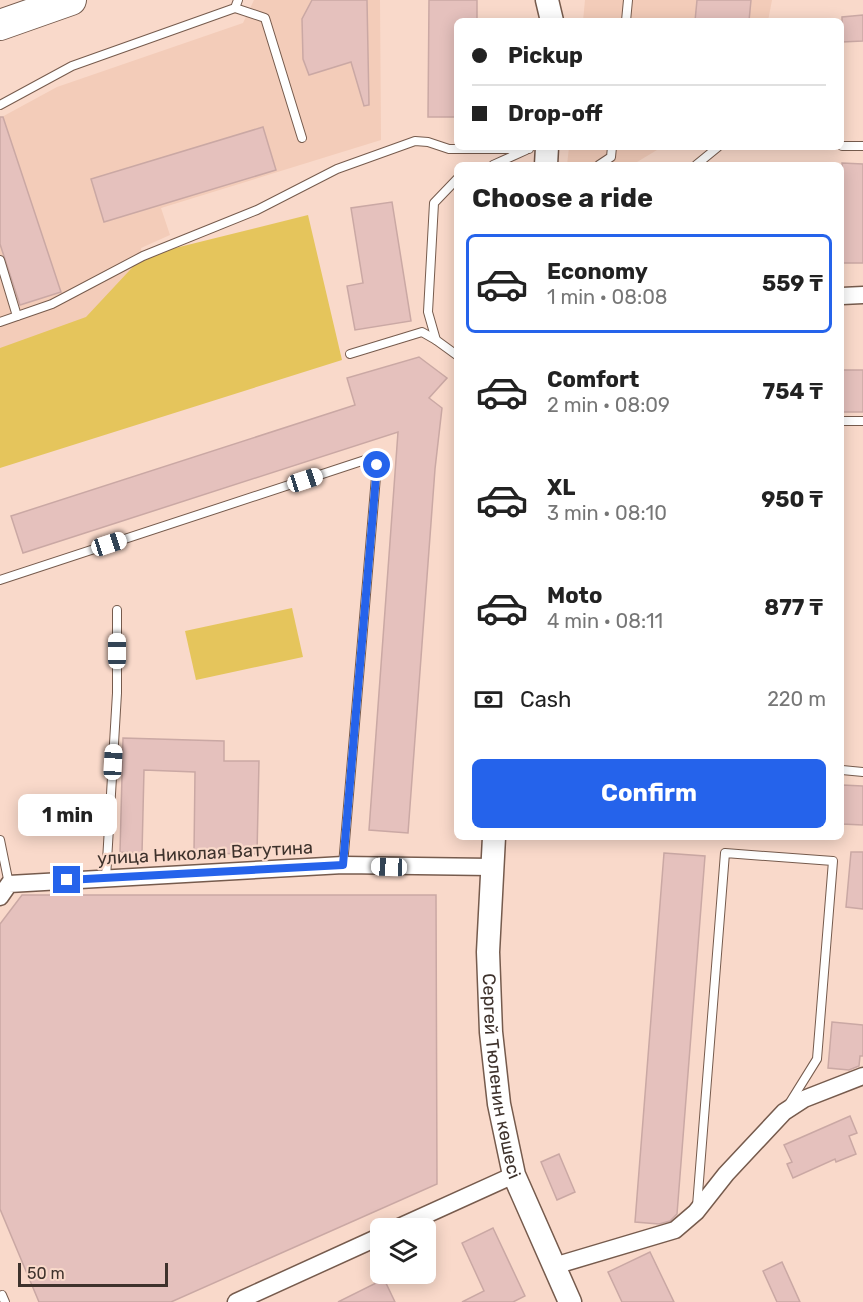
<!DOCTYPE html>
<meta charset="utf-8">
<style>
:root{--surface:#fff;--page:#f2f2f2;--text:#222;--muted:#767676;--line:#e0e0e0;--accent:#2563eb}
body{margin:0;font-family:Rubik,sans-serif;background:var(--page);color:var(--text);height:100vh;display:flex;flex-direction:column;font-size:22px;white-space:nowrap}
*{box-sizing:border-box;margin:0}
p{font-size:20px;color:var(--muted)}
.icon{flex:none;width:33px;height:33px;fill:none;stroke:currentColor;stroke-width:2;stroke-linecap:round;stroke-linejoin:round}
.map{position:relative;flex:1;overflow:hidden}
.side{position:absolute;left:454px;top:162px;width:390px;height:678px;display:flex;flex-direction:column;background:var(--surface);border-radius:9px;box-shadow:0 3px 15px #0003}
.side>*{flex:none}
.hud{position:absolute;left:454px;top:18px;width:390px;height:132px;border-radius:9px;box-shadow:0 3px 15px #0003;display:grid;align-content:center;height:132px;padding:0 18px;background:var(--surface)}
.tools{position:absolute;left:370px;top:1218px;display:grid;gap:12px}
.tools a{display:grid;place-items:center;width:66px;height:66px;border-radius:9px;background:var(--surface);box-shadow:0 3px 15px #0003;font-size:30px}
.scale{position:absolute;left:18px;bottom:15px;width:150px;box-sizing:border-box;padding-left:6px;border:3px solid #3e322c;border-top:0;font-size:16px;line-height:21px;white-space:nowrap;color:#3e322c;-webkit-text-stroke:4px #f9d9ca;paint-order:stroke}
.end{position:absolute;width:27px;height:27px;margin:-14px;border:8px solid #2563eb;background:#fff;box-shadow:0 0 0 3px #fff}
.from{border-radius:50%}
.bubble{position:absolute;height:42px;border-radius:9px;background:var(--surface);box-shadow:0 3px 15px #0003;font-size:20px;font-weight:700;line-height:42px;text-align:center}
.car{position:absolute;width:18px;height:36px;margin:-18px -9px;border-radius:8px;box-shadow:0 0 4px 2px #0007;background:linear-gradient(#fff 24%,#345 0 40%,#fff 0 76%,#345 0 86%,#fff 0)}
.hud b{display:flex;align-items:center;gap:21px;height:57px;font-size:22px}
.hud b+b{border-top:2px solid var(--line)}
.hud i{width:15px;height:15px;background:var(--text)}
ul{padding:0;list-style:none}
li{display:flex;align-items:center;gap:18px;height:99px;margin:0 12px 9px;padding:0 6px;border:3px solid transparent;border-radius:9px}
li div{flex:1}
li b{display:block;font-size:22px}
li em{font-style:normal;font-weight:700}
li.on{border-color:var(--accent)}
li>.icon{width:54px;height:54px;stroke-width:1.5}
h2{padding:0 18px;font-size:27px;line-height:72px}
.pay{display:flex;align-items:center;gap:15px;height:66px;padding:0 18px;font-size:22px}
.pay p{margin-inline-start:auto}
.cta{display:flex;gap:12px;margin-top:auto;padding:12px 18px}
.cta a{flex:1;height:69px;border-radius:9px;background:var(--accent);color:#fff;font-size:24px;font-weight:700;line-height:69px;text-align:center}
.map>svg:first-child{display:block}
.built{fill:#f3ccb9}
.green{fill:#e5c55c}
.building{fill:#e5c1bd;stroke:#caa8a4;stroke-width:1.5}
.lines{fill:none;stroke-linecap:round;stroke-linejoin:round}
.lane-casing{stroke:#765b4d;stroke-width:10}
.street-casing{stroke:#765b4d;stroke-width:19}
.secondary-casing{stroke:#765b4d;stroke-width:25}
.highway-casing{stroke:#765b4d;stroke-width:32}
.lane{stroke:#fff;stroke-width:8}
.street{stroke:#fff;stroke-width:16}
.secondary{stroke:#fff;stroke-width:22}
.highway{stroke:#fff;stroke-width:30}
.route{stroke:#2563eb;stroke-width:8}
.labels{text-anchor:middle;stroke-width:4.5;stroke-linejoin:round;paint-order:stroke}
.street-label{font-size:18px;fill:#3e322c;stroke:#f9d9ca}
</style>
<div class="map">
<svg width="863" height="1302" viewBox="0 0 863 1302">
<rect width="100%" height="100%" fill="#f9d9ca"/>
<g class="built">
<path d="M 254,0 L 380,0 L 381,140 L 161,208 L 170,235 L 141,248 L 144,268 L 75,327 L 0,357 L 0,118 L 57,87 L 243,23 Z"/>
<path d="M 585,0 L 772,0 L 768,21 L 583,21 Z"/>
<path d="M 569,147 L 662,147 L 632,165 L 567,165 Z"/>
</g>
<g class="green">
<path d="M 308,215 L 342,360 L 0,468 L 0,348 L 86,317 L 143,256 Z"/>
<path d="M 292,608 L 303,657 L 196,680 L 185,631 Z"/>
</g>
<g class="building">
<path d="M 312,0 L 367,0 L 369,105 L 364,106 L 351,62 L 309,75 L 303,59 L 302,19 Z"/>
<path d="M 429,0 L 477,0 L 477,21 L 458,21 L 458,117 L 428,117 Z"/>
<path d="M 697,0 L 751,0 L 749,21 L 695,21 Z"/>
<path d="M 863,15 L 863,41 L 842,42 L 842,17 Z"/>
<path d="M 0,117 L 3,117 L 61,292 L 20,305 L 0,244 Z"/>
<path d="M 263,127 L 276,170 L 104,222 L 91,179 Z"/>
<path d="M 842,163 L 863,164 L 863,263 L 842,263 Z"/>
<path d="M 392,202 L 411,321 L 355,330 L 347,286 L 363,283 L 351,208 Z"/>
<path d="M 419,357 L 447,378 L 429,398 L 442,408 L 435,469 L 408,833 L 369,830 L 398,432 L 23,553 L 11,516 L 355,405 L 347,378 Z"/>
<rect x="842" y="370" width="21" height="42"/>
<path d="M 123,738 L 224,741 L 224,761 L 259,761 L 257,854 L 194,853 L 195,772 L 144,770 L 142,853 L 120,852 Z"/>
<path d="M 842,785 L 863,786 L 863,825 L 842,824 Z"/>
<path d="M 851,852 L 863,852 L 863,909 L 846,907 Z"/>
<path d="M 664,853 L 705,856 L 677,1214 L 670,1221 L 659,1224 L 635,1222 Z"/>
<path d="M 22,895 L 436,895 L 437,1184 L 171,1302 L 39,1302 L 0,1209 L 0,924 Z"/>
<path d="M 832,1022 L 863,1025 L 863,1056 L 860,1056 L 859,1066 L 849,1070 L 828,1068 Z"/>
<path d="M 850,1116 L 857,1133 L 849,1136 L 856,1154 L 836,1162 L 835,1159 L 793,1178 L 787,1164 L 792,1162 L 784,1145 Z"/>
<path d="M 559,1154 L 575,1192 L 557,1200 L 541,1162 Z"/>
<path d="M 493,1228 L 525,1296 L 513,1302 L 462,1302 L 484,1291 L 462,1243 Z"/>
<path d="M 650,1252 L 674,1302 L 622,1302 L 608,1272 Z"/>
<path d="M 782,1262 L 800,1302 L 777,1302 L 763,1271 Z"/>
<path d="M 384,1279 L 395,1302 L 338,1302 Z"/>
</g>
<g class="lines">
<defs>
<g id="lane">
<path d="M 235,8 L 265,18 L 302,138"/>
<path d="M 626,21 L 628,0"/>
<path d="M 0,105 L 72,66 L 235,8 L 238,0"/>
<path d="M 842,146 L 863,146"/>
<path d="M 493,165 L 526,150"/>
<path d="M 599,165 L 611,157 L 612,147"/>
<path d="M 696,165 L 718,147"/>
<path d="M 458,178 L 434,203 L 428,312 L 436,340 L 458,356"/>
<path d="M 0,260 L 17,316"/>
<path d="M 0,322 L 52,304 L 143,256 L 257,210 L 337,169 L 415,141 L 428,142 L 449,149 L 529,149"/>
<path d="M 350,354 L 422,332 L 436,340"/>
<path d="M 842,421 L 863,421"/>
<path d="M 0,580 L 371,458 L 377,465 L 343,865"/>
<path d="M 842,770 L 863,772"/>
<path d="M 0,840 L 9,884"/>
<path d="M 106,878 L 117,693 L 117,610"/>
<path d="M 697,1206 L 725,853 L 833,861 L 817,1059 L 789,1104"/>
<path d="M 0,1296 L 2,1295 L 5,1302"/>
</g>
<g id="street">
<path d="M 842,296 L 863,295"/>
<path d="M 0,897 L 9,884 L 343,865 L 491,867"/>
<path d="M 397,1228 L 514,1175"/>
<path d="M 554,1266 L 675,1230 L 696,1212 L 726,1174 L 784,1112 L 804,1099 L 863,1076"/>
<path d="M 236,1302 L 381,1236"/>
</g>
<g id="secondary">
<path d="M 547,0 L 552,21"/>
<path d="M 546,165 L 547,147"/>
<path id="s1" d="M 494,837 L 488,952 L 491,1032 L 499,1104 L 514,1175 L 570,1302"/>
</g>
<path id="highway" d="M 0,25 L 71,0"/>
</defs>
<use href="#lane" class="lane-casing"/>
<use href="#street" class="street-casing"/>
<use href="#secondary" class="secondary-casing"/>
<use href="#highway" class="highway-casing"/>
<use href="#lane" class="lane"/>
<use href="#street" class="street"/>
<use href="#secondary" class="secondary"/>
<use href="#highway" class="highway"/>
</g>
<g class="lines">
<path class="route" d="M 67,880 L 343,865 L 377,465"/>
</g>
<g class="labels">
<g class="street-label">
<text transform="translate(205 853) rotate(-3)" y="6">улица Николая Ватутина</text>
<text dy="6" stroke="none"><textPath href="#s1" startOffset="240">Сергей Тюленин көшесі</textPath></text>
</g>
</g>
</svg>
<div class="tools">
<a><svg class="icon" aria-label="layers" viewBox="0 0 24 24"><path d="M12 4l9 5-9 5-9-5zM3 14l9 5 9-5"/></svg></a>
</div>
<div class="scale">50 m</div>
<i class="end from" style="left:377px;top:465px"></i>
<i class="end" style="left:67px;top:880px"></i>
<div class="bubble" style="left:18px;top:794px;width:99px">1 min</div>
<i class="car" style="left:305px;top:480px;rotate:72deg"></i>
<i class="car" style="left:109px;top:544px;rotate:72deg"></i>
<i class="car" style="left:117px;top:651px;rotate:0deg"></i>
<i class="car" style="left:113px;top:762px;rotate:3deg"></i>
<i class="car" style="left:389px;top:867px;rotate:272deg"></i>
<div class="hud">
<b><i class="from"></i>Pickup</b>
<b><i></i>Drop-off</b>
</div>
<section class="side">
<h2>Choose a ride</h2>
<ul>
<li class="on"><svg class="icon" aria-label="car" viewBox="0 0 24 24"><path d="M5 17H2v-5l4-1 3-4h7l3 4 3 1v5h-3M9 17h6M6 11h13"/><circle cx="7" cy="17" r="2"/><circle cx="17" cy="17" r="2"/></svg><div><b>Economy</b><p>1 min · 08:08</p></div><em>559 ₸</em></li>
<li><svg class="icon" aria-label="car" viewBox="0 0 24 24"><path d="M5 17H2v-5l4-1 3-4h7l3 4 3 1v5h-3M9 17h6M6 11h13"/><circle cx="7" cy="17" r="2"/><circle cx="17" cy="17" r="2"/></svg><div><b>Comfort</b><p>2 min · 08:09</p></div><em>754 ₸</em></li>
<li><svg class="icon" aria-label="car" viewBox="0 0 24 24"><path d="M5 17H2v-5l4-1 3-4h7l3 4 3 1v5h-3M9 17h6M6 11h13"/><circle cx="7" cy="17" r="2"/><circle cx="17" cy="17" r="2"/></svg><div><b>XL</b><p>3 min · 08:10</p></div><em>950 ₸</em></li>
<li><svg class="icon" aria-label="car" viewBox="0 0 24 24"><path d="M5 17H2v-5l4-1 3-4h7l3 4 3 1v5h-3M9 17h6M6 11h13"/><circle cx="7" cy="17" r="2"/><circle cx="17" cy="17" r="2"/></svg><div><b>Moto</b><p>4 min · 08:11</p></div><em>877 ₸</em></li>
</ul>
<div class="pay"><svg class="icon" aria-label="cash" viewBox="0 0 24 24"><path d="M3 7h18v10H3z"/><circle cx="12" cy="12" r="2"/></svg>Cash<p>220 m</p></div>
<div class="cta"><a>Confirm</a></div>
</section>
</div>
